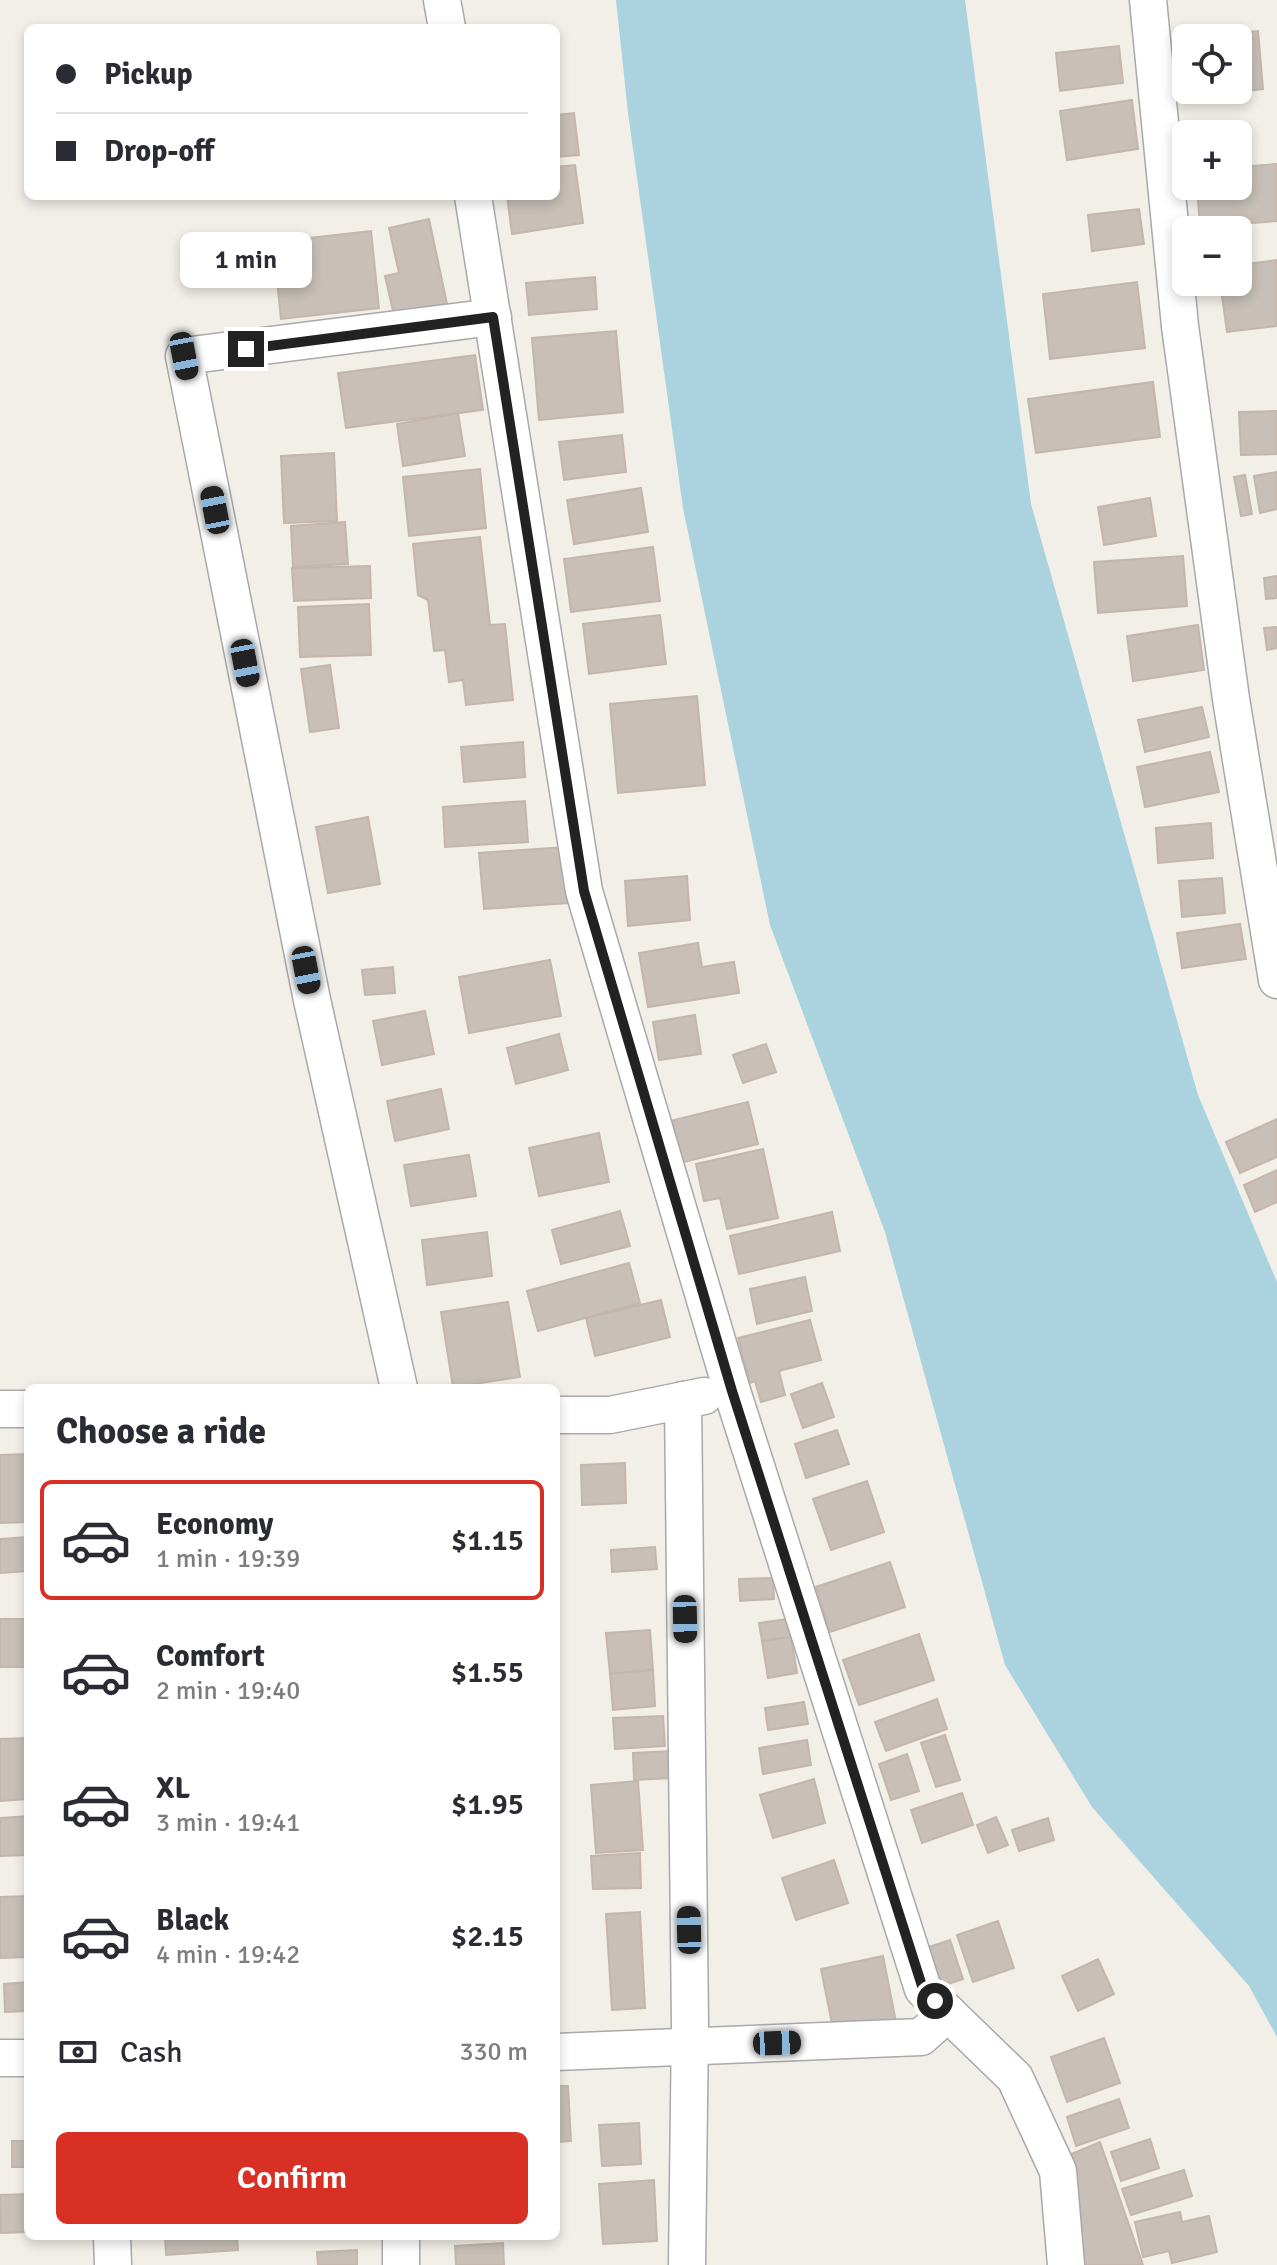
<!DOCTYPE html>
<meta charset="utf-8">
<style>
:root{--surface:#fff;--page:#f2f2f3;--text:#2b2b33;--muted:#7c7c81;--line:#e1e1e2;--accent:#d93025}
body{margin:0;font-family:Signika,sans-serif;background:var(--page);color:var(--text);height:100vh;display:flex;flex-direction:column;font-size:30px;white-space:nowrap}
*{box-sizing:border-box;margin:0}
p{font-size:26px;color:var(--muted)}
.icon{flex:none;width:44px;height:44px;fill:none;stroke:currentColor;stroke-width:2;stroke-linecap:round;stroke-linejoin:round}
.map{position:relative;flex:1;overflow:hidden}
.panel{position:absolute;left:24px;top:1384px;width:536px;height:856px;display:flex;flex-direction:column;background:var(--surface);border-radius:12px;box-shadow:0 4px 12px #0003}
.panel>*{flex:none}
.banner{position:absolute;left:24px;top:24px;width:536px;height:176px;border-radius:12px;box-shadow:0 4px 12px #0003;display:grid;align-content:center;height:176px;padding:0 32px;background:var(--surface)}
.fabs{position:absolute;left:1172px;top:24px;display:grid;gap:16px}
.fabs a{display:grid;place-items:center;width:80px;height:80px;border-radius:12px;background:var(--surface);box-shadow:0 4px 12px #0003;font-size:40px}
.end{position:absolute;width:36px;height:36px;margin:-18px;border:10px solid #222;background:#fff;box-shadow:0 0 0 4px #fff}
.from{border-radius:50%}
.bubble{position:absolute;height:56px;border-radius:12px;background:var(--surface);box-shadow:0 4px 12px #0003;font-size:26px;font-weight:600;line-height:56px;text-align:center}
.car{position:absolute;width:24px;height:48px;margin:-24px -12px;border-radius:10px;box-shadow:0 0 6px 2px #0007;background:linear-gradient(#222 24%,#8ab4d8 0 40%,#222 0 76%,#8ab4d8 0 86%,#222 0)}
.banner b{display:flex;align-items:center;gap:28px;height:76px;font-size:30px}
.banner b+b{border-top:2px solid var(--line)}
.banner i{width:20px;height:20px;background:var(--text)}
ul{padding:0;list-style:none}
li{display:flex;align-items:center;gap:24px;height:120px;margin:0 16px 12px;padding:0 16px;border:4px solid transparent;border-radius:12px}
li div{flex:1}
li b{display:block;font-size:30px}
li em{font-style:normal;font-weight:600}
li.on{border-color:var(--accent)}
li>.icon{width:72px;height:72px;stroke-width:1.5}
h2{padding:0 32px;font-size:36px;line-height:96px}
.pay{display:flex;align-items:center;gap:20px;height:88px;padding:0 32px;font-size:30px}
.pay p{margin-inline-start:auto}
.button{display:flex;gap:16px;margin-top:auto;padding:16px 32px}
.button a{flex:1;height:92px;border-radius:12px;background:var(--accent);color:#fff;font-size:32px;font-weight:600;line-height:92px;text-align:center}
.map>svg:first-child{display:block}
.water{fill:#aad3df}
.building{fill:#c7bfb8;stroke:#c4b6ab;stroke-width:2}
.lines{fill:none;stroke-linecap:round;stroke-linejoin:round}
.minor-casing{stroke:#a9a9a9;stroke-width:39}
.minor{stroke:#fff;stroke-width:36}
.route{stroke:#222;stroke-width:10}
</style>
<div class="map">
<svg width="1277" height="2265" viewBox="0 0 1277 2265">
<rect width="100%" height="100%" fill="#f2efe9"/>
<path class="water" d="M 616,0 L 965,0 L 1031,504 L 1198,1095 L 1277,1282 L 1277,2037 L 1249,1986 L 1092,1807 L 1005,1665 L 885,1232 L 770,925 L 683,508 L 628,113 Z"/>
<g class="building">
<path d="M 1258,31 L 1263,89 L 1196,96 L 1196,90 L 1238,90 L 1238,38 L 1191,38 Z"/>
<path d="M 1119,46 L 1123,83 L 1060,91 L 1056,53 Z"/>
<path d="M 1132,100 L 1138,149 L 1067,160 L 1060,111 Z"/>
<path d="M 574,113 L 579,155 L 556,157 L 556,115 Z"/>
<path d="M 1277,164 L 1277,221 L 1200,227 L 1197,186 L 1238,186 L 1238,167 Z"/>
<path d="M 575,165 L 583,223 L 512,234 L 507,196 L 556,196 L 556,167 Z"/>
<path d="M 1139,209 L 1144,244 L 1092,251 L 1088,215 Z"/>
<path d="M 429,219 L 447,304 L 394,315 L 385,276 L 399,273 L 389,228 Z"/>
<path d="M 371,231 L 379,308 L 281,319 L 273,242 Z"/>
<path d="M 1277,260 L 1277,326 L 1227,332 L 1220,282 L 1238,282 L 1238,265 Z"/>
<path d="M 595,277 L 597,309 L 529,315 L 526,283 Z"/>
<path d="M 1137,282 L 1145,348 L 1050,359 L 1043,294 Z"/>
<path d="M 616,331 L 623,412 L 539,420 L 532,338 Z"/>
<path d="M 475,355 L 483,410 L 346,428 L 338,373 Z"/>
<path d="M 1153,382 L 1160,437 L 1036,453 L 1028,399 Z"/>
<path d="M 1277,411 L 1277,454 L 1241,455 L 1239,412 Z"/>
<path d="M 458,413 L 465,456 L 403,466 L 397,424 Z"/>
<path d="M 622,435 L 626,472 L 564,480 L 559,442 Z"/>
<path d="M 334,453 L 337,521 L 284,523 L 281,456 Z"/>
<path d="M 480,469 L 486,528 L 409,536 L 403,477 Z"/>
<path d="M 1277,472 L 1277,509 L 1260,513 L 1254,476 Z"/>
<path d="M 1245,475 L 1252,514 L 1241,516 L 1234,477 Z"/>
<path d="M 641,488 L 648,532 L 574,544 L 567,500 Z"/>
<path d="M 1150,498 L 1156,536 L 1104,545 L 1098,507 Z"/>
<path d="M 345,522 L 348,564 L 293,567 L 291,526 Z"/>
<path d="M 480,537 L 490,625 L 505,624 L 513,700 L 466,705 L 463,680 L 449,682 L 445,650 L 434,651 L 428,600 L 418,595 L 413,544 Z"/>
<path d="M 653,547 L 660,601 L 571,612 L 564,559 Z"/>
<path d="M 1183,556 L 1187,606 L 1098,613 L 1094,562 Z"/>
<path d="M 370,566 L 371,598 L 294,601 L 292,568 Z"/>
<path d="M 1277,576 L 1277,598 L 1266,599 L 1264,578 Z"/>
<path d="M 369,604 L 371,655 L 300,657 L 298,607 Z"/>
<path d="M 660,615 L 666,664 L 589,674 L 583,624 Z"/>
<path d="M 1198,625 L 1204,670 L 1133,681 L 1127,636 Z"/>
<path d="M 1277,627 L 1277,648 L 1267,650 L 1264,628 Z"/>
<path d="M 330,665 L 339,728 L 310,732 L 301,669 Z"/>
<path d="M 697,696 L 705,785 L 618,793 L 610,704 Z"/>
<path d="M 1202,707 L 1209,737 L 1145,752 L 1138,720 Z"/>
<path d="M 523,742 L 525,777 L 464,782 L 461,747 Z"/>
<path d="M 1210,752 L 1219,792 L 1145,807 L 1137,767 Z"/>
<path d="M 525,801 L 528,842 L 445,847 L 443,807 Z"/>
<path d="M 368,817 L 380,884 L 328,893 L 316,827 Z"/>
<path d="M 1211,823 L 1213,858 L 1158,863 L 1156,828 Z"/>
<path d="M 565,847 L 569,903 L 484,909 L 479,853 Z"/>
<path d="M 687,876 L 690,920 L 628,926 L 625,881 Z"/>
<path d="M 1222,878 L 1225,913 L 1182,917 L 1179,881 Z"/>
<path d="M 1240,924 L 1246,959 L 1182,968 L 1177,933 Z"/>
<path d="M 698,943 L 702,967 L 734,962 L 739,993 L 648,1007 L 639,953 Z"/>
<path d="M 550,960 L 561,1016 L 469,1033 L 459,977 Z"/>
<path d="M 393,967 L 395,993 L 365,995 L 362,970 Z"/>
<path d="M 425,1011 L 434,1054 L 382,1065 L 373,1021 Z"/>
<path d="M 695,1015 L 701,1054 L 659,1060 L 653,1022 Z"/>
<path d="M 559,1034 L 568,1070 L 516,1084 L 507,1048 Z"/>
<path d="M 766,1044 L 776,1072 L 743,1083 L 733,1055 Z"/>
<path d="M 441,1089 L 449,1129 L 395,1141 L 387,1101 Z"/>
<path d="M 748,1102 L 758,1144 L 679,1163 L 670,1121 Z"/>
<path d="M 1277,1119 L 1277,1157 L 1240,1173 L 1226,1142 Z"/>
<path d="M 599,1133 L 609,1182 L 539,1196 L 529,1148 Z"/>
<path d="M 763,1149 L 778,1218 L 727,1229 L 720,1198 L 704,1201 L 696,1164 Z"/>
<path d="M 469,1155 L 476,1196 L 411,1206 L 404,1165 Z"/>
<path d="M 1277,1170 L 1277,1202 L 1255,1212 L 1244,1185 Z"/>
<path d="M 620,1211 L 630,1246 L 561,1264 L 552,1230 Z"/>
<path d="M 832,1212 L 840,1251 L 739,1274 L 730,1236 Z"/>
<path d="M 487,1232 L 492,1276 L 427,1285 L 422,1240 Z"/>
<path d="M 629,1263 L 640,1303 L 538,1331 L 527,1291 Z"/>
<path d="M 805,1277 L 812,1311 L 757,1324 L 750,1289 Z"/>
<path d="M 661,1300 L 670,1337 L 595,1356 L 586,1318 Z"/>
<path d="M 508,1302 L 520,1377 L 453,1387 L 441,1312 Z"/>
<path d="M 810,1320 L 821,1360 L 779,1371 L 785,1395 L 761,1402 L 755,1381 L 750,1383 L 738,1338 Z"/>
<path d="M 822,1383 L 834,1417 L 803,1428 L 791,1394 Z"/>
<path d="M 837,1430 L 849,1464 L 806,1478 L 795,1444 Z"/>
<path d="M 28,1454 L 28,1522 L 0,1523 L 0,1455 Z"/>
<path d="M 625,1463 L 626,1503 L 582,1505 L 581,1465 Z"/>
<path d="M 867,1481 L 884,1532 L 831,1550 L 813,1499 Z"/>
<path d="M 28,1537 L 28,1571 L 0,1573 L 0,1539 Z"/>
<path d="M 655,1547 L 657,1569 L 612,1572 L 611,1550 Z"/>
<path d="M 890,1562 L 905,1607 L 830,1632 L 816,1587 Z"/>
<path d="M 773,1578 L 774,1599 L 740,1601 L 739,1579 Z"/>
<rect x="0" y="1619" width="28" height="48"/>
<path d="M 787,1619 L 791,1637 L 762,1641 L 759,1623 Z"/>
<path d="M 650,1630 L 653,1670 L 610,1674 L 606,1633 Z"/>
<path d="M 919,1634 L 934,1680 L 859,1705 L 843,1660 Z"/>
<path d="M 791,1637 L 797,1673 L 768,1678 L 762,1641 Z"/>
<path d="M 653,1670 L 655,1706 L 613,1710 L 610,1674 Z"/>
<path d="M 937,1699 L 947,1729 L 886,1751 L 875,1722 Z"/>
<path d="M 804,1702 L 808,1724 L 768,1730 L 765,1708 Z"/>
<path d="M 663,1716 L 665,1746 L 615,1749 L 613,1718 Z"/>
<path d="M 945,1735 L 960,1780 L 936,1787 L 921,1743 Z"/>
<path d="M 28,1738 L 28,1799 L 0,1801 L 0,1739 Z"/>
<path d="M 807,1740 L 811,1765 L 763,1774 L 759,1748 Z"/>
<path d="M 672,1751 L 672,1778 L 634,1780 L 633,1753 Z"/>
<path d="M 907,1754 L 919,1791 L 891,1800 L 879,1764 Z"/>
<path d="M 814,1779 L 825,1823 L 773,1838 L 760,1795 Z"/>
<path d="M 638,1781 L 643,1850 L 596,1853 L 591,1785 Z"/>
<path d="M 962,1793 L 973,1825 L 922,1843 L 911,1810 Z"/>
<path d="M 28,1816 L 28,1855 L 0,1856 L 0,1818 Z"/>
<path d="M 996,1817 L 1008,1845 L 988,1853 L 977,1825 Z"/>
<path d="M 1048,1818 L 1054,1840 L 1019,1851 L 1012,1830 Z"/>
<path d="M 640,1853 L 641,1888 L 593,1889 L 591,1856 Z"/>
<path d="M 834,1860 L 848,1903 L 796,1920 L 782,1878 Z"/>
<path d="M 28,1896 L 28,1957 L 0,1958 L 0,1897 Z"/>
<path d="M 640,1912 L 645,2008 L 612,2010 L 606,1914 Z"/>
<path d="M 998,1921 L 1014,1968 L 973,1982 L 957,1935 Z"/>
<path d="M 950,1940 L 963,1979 L 939,1987 L 926,1948 Z"/>
<path d="M 883,1956 L 896,2022 L 834,2034 L 821,1969 Z"/>
<path d="M 1098,1959 L 1114,1994 L 1078,2011 L 1062,1976 Z"/>
<path d="M 28,1982 L 28,2011 L 5,2012 L 4,1984 Z"/>
<path d="M 1104,2038 L 1120,2083 L 1067,2102 L 1051,2057 Z"/>
<path d="M 556,2086 L 568,2086 L 571,2141 L 556,2142 Z"/>
<path d="M 1119,2099 L 1129,2128 L 1076,2146 L 1067,2117 Z"/>
<path d="M 639,2123 L 641,2164 L 602,2166 L 599,2125 Z"/>
<path d="M 1150,2139 L 1159,2168 L 1121,2181 L 1111,2152 Z"/>
<rect x="12" y="2141" width="16" height="26"/>
<path d="M 1100,2142 L 1143,2265 L 1081,2265 L 1079,2198 L 1071,2154 Z"/>
<path d="M 1184,2170 L 1192,2196 L 1131,2215 L 1122,2189 Z"/>
<path d="M 654,2180 L 657,2241 L 603,2244 L 599,2184 Z"/>
<path d="M 28,2194 L 28,2232 L 1,2233 L 0,2195 Z"/>
<path d="M 1180,2212 L 1182,2222 L 1209,2216 L 1217,2252 L 1172,2263 L 1169,2251 L 1143,2257 L 1135,2222 Z"/>
<path d="M 165,2236 L 237,2236 L 238,2250 L 166,2255 Z"/>
<path d="M 503,2243 L 504,2265 L 456,2265 L 455,2246 Z"/>
<path d="M 357,2250 L 357,2265 L 318,2265 L 317,2252 Z"/>
</g>
<g class="lines">
<defs>
<g id="minor">
<path d="M 442,0 L 447,28"/>
<path d="M 1148,0 L 1180,326 L 1231,699 L 1277,980"/>
<path d="M 473,196 L 584,891 L 732,1391 L 923,1989 L 1015,2078 L 1058,2171 L 1066,2265"/>
<path d="M 399,1388 L 312,1000 L 184,356 L 493,317"/>
<path d="M 683,1400 L 690,2024 L 687,2265"/>
<path d="M 0,1409 L 28,1409"/>
<path d="M 556,1415 L 610,1415 L 704,1396"/>
<path d="M 556,2052 L 921,2037 L 948,2013"/>
<path d="M 0,2058 L 28,2058"/>
<path d="M 112,2236 L 113,2265"/>
<path d="M 401,2265 L 401,2236"/>
</g>
</defs>
<use href="#minor" class="minor-casing"/>
<use href="#minor" class="minor"/>
</g>
<g class="lines">
<path class="route" d="M 246,349 L 493,317 L 584,891 L 732,1391 L 923,1989 L 935,2001"/>
</g>
</svg>
<div class="fabs">
<a><svg class="icon" aria-label="locate" viewBox="0 0 24 24"><circle cx="12" cy="12" r="6"/><path d="M12 2v4M12 18v4M2 12h4M18 12h4"/></svg></a>
<a>+</a>
<a>−</a>
</div>
<i class="end from" style="left:935px;top:2001px"></i>
<i class="end" style="left:246px;top:349px"></i>
<div class="bubble" style="left:180px;top:232px;width:132px">1 min</div>
<i class="car" style="left:184px;top:356px;rotate:169deg"></i>
<i class="car" style="left:215px;top:510px;rotate:349deg"></i>
<i class="car" style="left:245px;top:663px;rotate:169deg"></i>
<i class="car" style="left:306px;top:970px;rotate:169deg"></i>
<i class="car" style="left:685px;top:1619px;rotate:179deg"></i>
<i class="car" style="left:689px;top:1930px;rotate:359deg"></i>
<i class="car" style="left:777px;top:2043px;rotate:88deg"></i>
<div class="banner">
<b><i class="from"></i>Pickup</b>
<b><i></i>Drop-off</b>
</div>
<section class="panel">
<h2>Choose a ride</h2>
<ul>
<li class="on"><svg class="icon" aria-label="car" viewBox="0 0 24 24"><path d="M5 17H2v-5l4-1 3-4h7l3 4 3 1v5h-3M9 17h6M6 11h13"/><circle cx="7" cy="17" r="2"/><circle cx="17" cy="17" r="2"/></svg><div><b>Economy</b><p>1 min · 19:39</p></div><em>$1.15</em></li>
<li><svg class="icon" aria-label="car" viewBox="0 0 24 24"><path d="M5 17H2v-5l4-1 3-4h7l3 4 3 1v5h-3M9 17h6M6 11h13"/><circle cx="7" cy="17" r="2"/><circle cx="17" cy="17" r="2"/></svg><div><b>Comfort</b><p>2 min · 19:40</p></div><em>$1.55</em></li>
<li><svg class="icon" aria-label="car" viewBox="0 0 24 24"><path d="M5 17H2v-5l4-1 3-4h7l3 4 3 1v5h-3M9 17h6M6 11h13"/><circle cx="7" cy="17" r="2"/><circle cx="17" cy="17" r="2"/></svg><div><b>XL</b><p>3 min · 19:41</p></div><em>$1.95</em></li>
<li><svg class="icon" aria-label="car" viewBox="0 0 24 24"><path d="M5 17H2v-5l4-1 3-4h7l3 4 3 1v5h-3M9 17h6M6 11h13"/><circle cx="7" cy="17" r="2"/><circle cx="17" cy="17" r="2"/></svg><div><b>Black</b><p>4 min · 19:42</p></div><em>$2.15</em></li>
</ul>
<div class="pay"><svg class="icon" aria-label="cash" viewBox="0 0 24 24"><path d="M3 7h18v10H3z"/><circle cx="12" cy="12" r="2"/></svg>Cash<p>330 m</p></div>
<div class="button"><a>Confirm</a></div>
</section>
</div>
